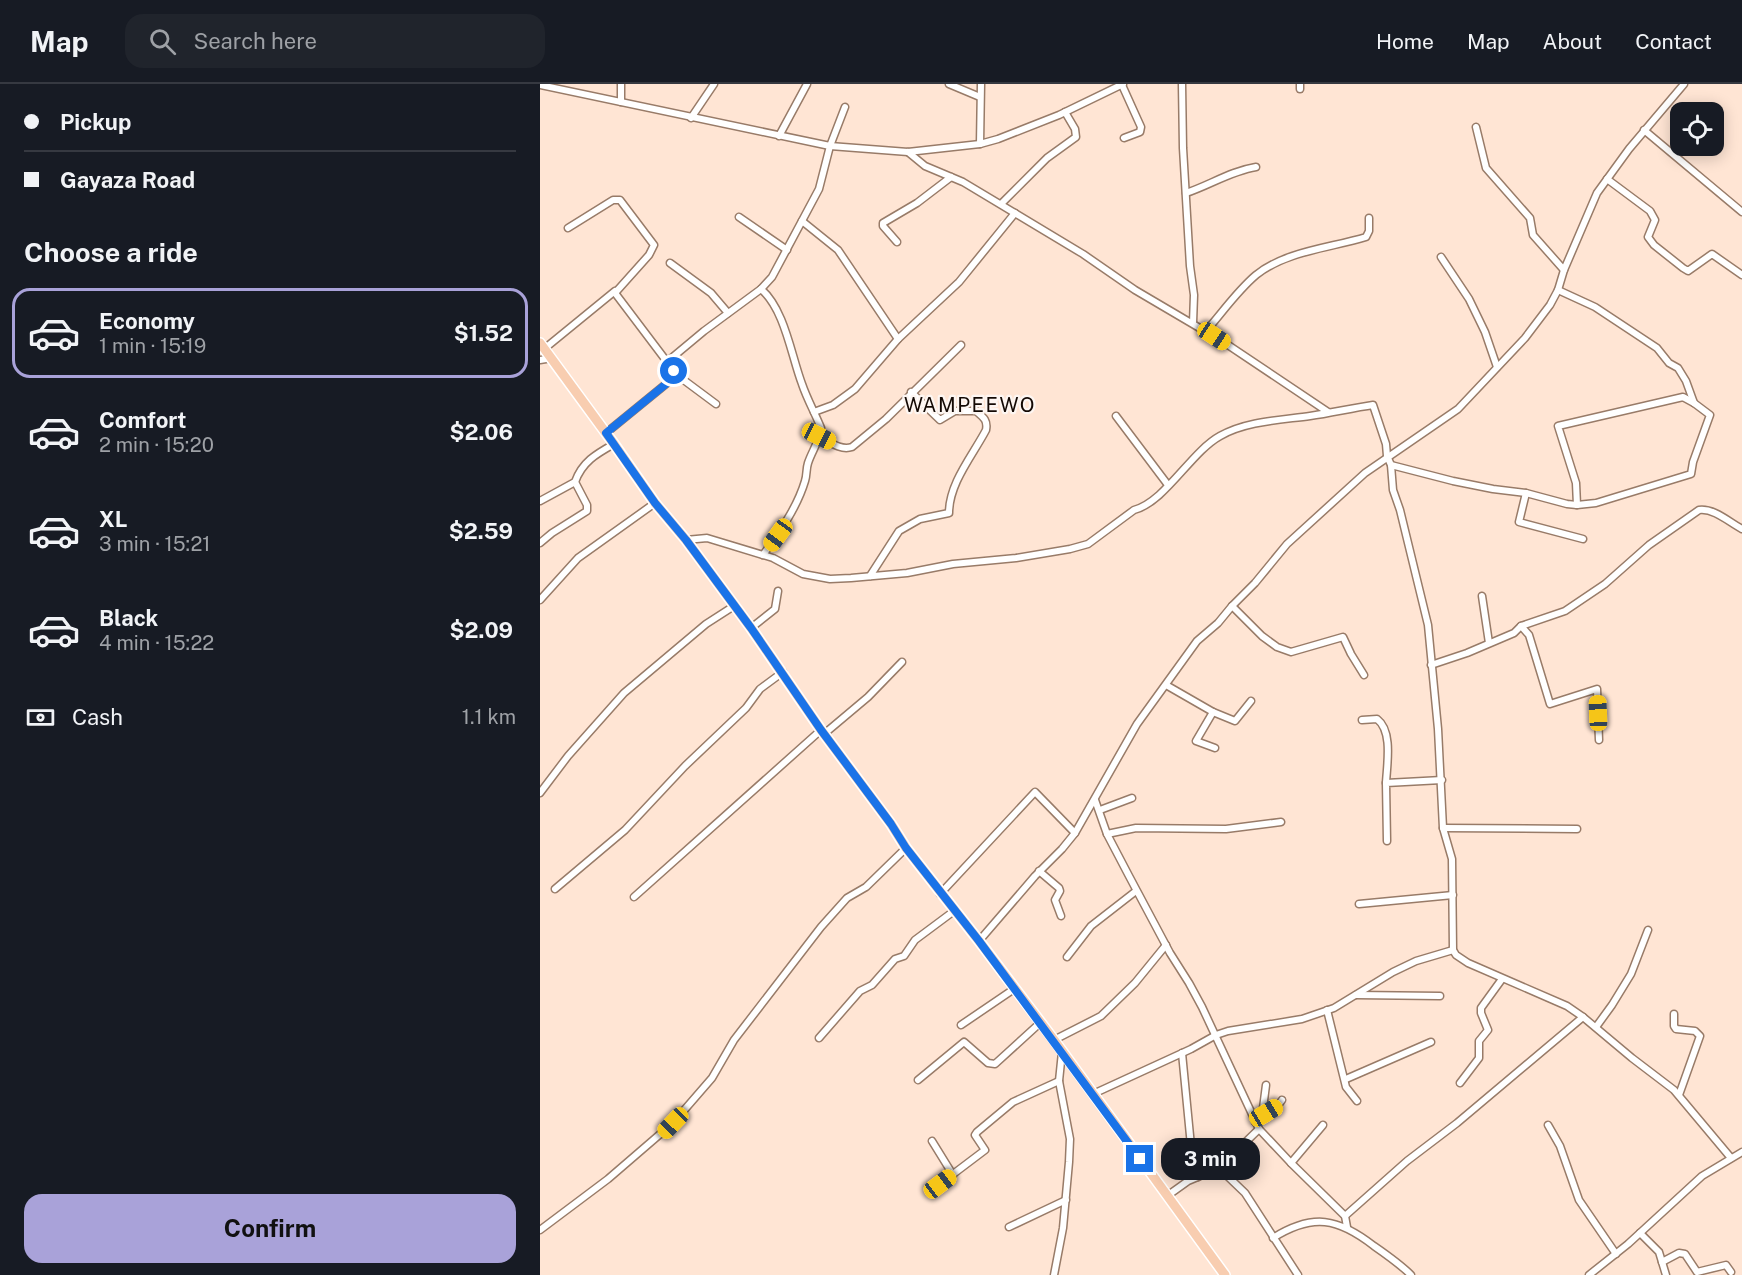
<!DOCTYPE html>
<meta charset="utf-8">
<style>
:root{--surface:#171b24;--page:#20242c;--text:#f1f3f6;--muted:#9ea1a6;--line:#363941;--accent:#a9a2d9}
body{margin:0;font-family:"Public Sans",sans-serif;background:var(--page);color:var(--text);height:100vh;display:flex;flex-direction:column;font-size:22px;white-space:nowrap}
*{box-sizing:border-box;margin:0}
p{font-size:20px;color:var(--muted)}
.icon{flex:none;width:33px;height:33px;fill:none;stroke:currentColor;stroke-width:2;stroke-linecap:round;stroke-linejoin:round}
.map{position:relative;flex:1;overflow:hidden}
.panel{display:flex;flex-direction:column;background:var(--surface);width:540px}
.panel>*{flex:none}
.guide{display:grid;align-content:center;height:132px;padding:0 24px;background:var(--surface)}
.buttons{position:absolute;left:1130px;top:18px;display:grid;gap:12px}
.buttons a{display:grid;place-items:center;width:54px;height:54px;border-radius:12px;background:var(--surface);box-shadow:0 3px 15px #0003;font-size:30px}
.end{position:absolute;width:27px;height:27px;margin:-14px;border:8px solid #1a73e8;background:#fff;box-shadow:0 0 0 3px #fff}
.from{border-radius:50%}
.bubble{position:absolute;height:42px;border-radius:18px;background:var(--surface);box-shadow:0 3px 15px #0003;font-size:20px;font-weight:700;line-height:42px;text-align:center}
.car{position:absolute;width:18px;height:36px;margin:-18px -9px;border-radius:8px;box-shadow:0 0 4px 2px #0007;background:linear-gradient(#f5c518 24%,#345 0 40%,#f5c518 0 76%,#345 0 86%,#f5c518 0)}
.guide b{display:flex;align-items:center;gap:21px;height:57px;font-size:22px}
.guide b+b{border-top:2px solid var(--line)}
.guide i{width:15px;height:15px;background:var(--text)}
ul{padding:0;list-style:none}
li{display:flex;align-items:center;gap:18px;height:90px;margin:0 12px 9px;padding:0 12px;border:3px solid transparent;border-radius:18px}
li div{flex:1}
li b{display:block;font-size:22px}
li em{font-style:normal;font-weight:700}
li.on{border-color:var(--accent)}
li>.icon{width:54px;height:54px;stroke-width:1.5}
h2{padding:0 24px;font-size:27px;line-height:72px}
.pay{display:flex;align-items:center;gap:15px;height:66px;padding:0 24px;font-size:22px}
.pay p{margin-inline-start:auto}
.cta{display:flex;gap:12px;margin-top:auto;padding:12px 24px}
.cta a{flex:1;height:69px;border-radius:18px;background:var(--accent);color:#111;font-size:24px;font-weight:700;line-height:69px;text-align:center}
header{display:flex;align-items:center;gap:36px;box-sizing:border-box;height:84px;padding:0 30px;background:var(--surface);border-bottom:2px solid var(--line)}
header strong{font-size:28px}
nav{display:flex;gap:33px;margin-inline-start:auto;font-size:21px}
.search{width:420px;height:54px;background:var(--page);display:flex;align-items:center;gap:15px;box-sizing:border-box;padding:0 21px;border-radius:18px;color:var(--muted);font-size:22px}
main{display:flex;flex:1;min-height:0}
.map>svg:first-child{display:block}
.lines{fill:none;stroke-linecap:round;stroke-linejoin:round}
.street-casing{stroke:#987b68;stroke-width:9}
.primary-casing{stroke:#fff;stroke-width:12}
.street{stroke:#fff;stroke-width:6}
.primary{stroke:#f8cdb0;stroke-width:9}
.route{stroke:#1a73e8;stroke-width:8}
.labels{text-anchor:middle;stroke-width:4.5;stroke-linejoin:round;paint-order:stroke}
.quarter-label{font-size:20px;letter-spacing:1.5px;fill:#130904;stroke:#fdf6f2}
</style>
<header>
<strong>Map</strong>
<div class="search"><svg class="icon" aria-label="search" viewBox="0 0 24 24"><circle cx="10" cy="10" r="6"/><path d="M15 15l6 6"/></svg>Search here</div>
<nav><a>Home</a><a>Map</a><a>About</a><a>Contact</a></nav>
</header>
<main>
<section class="panel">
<div class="guide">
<b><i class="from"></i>Pickup</b>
<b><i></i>Gayaza Road</b>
</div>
<h2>Choose a ride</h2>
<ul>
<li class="on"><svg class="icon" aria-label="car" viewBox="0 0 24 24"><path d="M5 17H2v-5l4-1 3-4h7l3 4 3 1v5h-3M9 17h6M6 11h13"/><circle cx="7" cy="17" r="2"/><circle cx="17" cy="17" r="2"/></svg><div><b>Economy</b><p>1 min · 15:19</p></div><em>$1.52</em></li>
<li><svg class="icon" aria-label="car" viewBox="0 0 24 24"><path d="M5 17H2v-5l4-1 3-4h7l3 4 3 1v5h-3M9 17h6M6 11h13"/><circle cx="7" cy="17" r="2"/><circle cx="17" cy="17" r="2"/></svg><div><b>Comfort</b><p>2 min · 15:20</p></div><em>$2.06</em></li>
<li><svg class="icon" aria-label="car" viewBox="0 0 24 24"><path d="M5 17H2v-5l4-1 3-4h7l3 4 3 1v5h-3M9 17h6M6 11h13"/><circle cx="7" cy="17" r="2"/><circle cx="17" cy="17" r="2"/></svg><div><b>XL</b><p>3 min · 15:21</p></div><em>$2.59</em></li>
<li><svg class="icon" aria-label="car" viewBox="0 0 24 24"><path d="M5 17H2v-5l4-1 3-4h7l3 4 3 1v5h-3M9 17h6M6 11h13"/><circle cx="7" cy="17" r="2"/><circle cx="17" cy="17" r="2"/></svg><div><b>Black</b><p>4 min · 15:22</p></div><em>$2.09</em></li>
</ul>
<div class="pay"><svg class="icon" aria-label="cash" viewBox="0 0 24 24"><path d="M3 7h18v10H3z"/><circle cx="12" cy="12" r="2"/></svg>Cash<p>1.1 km</p></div>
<div class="cta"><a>Confirm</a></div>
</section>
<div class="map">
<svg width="1202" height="1191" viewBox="0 0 1202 1191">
<rect width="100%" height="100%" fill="#ffe5d4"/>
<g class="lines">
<defs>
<g id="street">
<path d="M 409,0 L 440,13"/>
<path d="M 642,0 L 643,64 L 650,182 L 654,211 L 653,239"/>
<path d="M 760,0 L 760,5"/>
<path d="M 0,1 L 290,62 L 368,68 L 440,60 L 458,55 L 519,31 L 583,0"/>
<path d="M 582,1 L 601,43 L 600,48 L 584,54"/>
<path d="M 81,18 L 81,0"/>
<path d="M 151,34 L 174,0"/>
<path d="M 936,43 L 946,84 L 990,134 L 993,151 L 1024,186"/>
<path d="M 1104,46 L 1202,128"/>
<path d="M 239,52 L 267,0"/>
<path d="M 440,60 L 441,0"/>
<path d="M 368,68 L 385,82 L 423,98 L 543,170 L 595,206 L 685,259 L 788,328"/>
<path d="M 1067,95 L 1110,127 L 1115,136 L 1108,153 L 1114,161 L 1143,184 L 1148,187 L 1172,170 L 1202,191"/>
<path d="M 646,109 C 670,101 691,87 716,83"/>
<path d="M 461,120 L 507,74 L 536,53 L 535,45 L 525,28"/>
<path d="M 199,133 L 247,166"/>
<path d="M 262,137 L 298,166 L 358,255"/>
<path d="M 28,144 L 73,116 L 80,116 L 114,161 L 109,171 L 75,209 L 137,291 L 176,320"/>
<path d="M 357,158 L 343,142 L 343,139 L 377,119 L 411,93"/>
<path d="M 901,173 L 929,215 L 945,248 L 957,283"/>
<path d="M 130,179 L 171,209 L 188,229"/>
<path d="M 221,205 C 245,226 251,271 262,300 C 267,315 275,329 281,344 C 280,356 272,367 268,379 C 266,385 267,391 265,397 C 257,424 239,449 223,471"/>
<path d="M 666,247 C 682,229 697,207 716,191 C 746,167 790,164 826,153 L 829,147 L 829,134"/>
<path d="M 4,265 L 75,207"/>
<path d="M 0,276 L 12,274"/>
<path d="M 128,277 L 164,247 L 221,205 L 232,193 L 279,105 L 290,62 L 305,23"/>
<path d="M 274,328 L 293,321 L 315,305 L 358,255 L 419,198 L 475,129"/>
<path d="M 576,332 L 628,401"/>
<path d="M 66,349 L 137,291"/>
<path d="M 279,352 C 289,357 300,367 312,363 L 346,335 L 421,261"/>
<path d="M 851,381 L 913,397 L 953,405 L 986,409 L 1027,420 L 1037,421 L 1056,419 L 1151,390 L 1153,378 L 1170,331 L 1154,319 L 1146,297 L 1138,284 L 1129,279 L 1117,264 L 1055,223 L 1018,206"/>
<path d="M 986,409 L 979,438 L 1043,455"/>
<path d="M 0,417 L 35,398 C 42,378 56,370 74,360"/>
<path d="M 1037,421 L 1036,399 L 1018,342 L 1143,313 L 1154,319"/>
<path d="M 146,456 L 167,454 L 233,474 L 263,490 L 290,495 L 311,494 L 367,489 L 413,480 L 476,474 L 530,465 L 548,460 L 594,426 C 625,418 651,368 680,352 C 706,337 741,336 770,332 C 791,329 812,324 833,321 L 846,360 L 847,372 L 851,381 L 853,406 L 860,426 L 888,541 L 898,645 L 903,744 L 912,775 L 913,866 L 916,871 L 928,879 L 1027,922 L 1043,933 L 1092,974 L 1134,1006 L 1191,1074"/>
<path d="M 0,459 L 12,449 L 47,427 L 47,421 L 35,398"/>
<path d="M 330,492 L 359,447 L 380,435 L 409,429 C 409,399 433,371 446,346 C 448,336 443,333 436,327 L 415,327 L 400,336 L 371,308"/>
<path d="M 942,512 L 949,559"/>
<path d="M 0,516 L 38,474 L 115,419"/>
<path d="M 692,522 L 722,552 L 737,563 L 751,568 L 803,553 L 811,570 L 824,591"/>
<path d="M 981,542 L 989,551 L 1010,620 L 1057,605 L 1059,656"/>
<path d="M 211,544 L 235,525 L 238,507"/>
<path d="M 891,581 L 927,569 L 974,549 L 981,542 L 1025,527 L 1065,500 L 1109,461 L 1159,426 C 1174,424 1189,438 1202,445"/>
<path d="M 626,601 L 673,628 L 656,657 L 675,664"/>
<path d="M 673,628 L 695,637 L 711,617"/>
<path d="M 822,636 L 837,635 C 853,647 847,680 846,699"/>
<path d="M 284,650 L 328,613 L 362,578"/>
<path d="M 0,709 L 28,672 L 84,609 L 166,540 L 194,522"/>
<path d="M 555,716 L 567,750 L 589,792 L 630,869 L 649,899 L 662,923 L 719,1045 L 751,1079 L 805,1132 L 807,1143"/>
<path d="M 560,726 L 592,714"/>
<path d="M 903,744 L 1037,745"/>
<path d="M 567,750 L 596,744 L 686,745 L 741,738"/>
<path d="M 847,757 L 846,699 L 902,696"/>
<path d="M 499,787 L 519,804 L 520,807 L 515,816 L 521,832"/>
<path d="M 15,805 L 85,746 L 145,682 L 206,624 L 220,605 L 243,588"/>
<path d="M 400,810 L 495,708 L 535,749"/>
<path d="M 94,813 L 281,646"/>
<path d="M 819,820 L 913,811"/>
<path d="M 439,857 L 495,792 L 522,765 L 535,749 L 597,640 L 657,557 L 678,539 L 692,522 L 715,499 L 747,460 L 825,389 L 918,325 L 985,254 L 1010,221 L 1018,206 L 1024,186 L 1057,109 L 1089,65 L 1144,0"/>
<path d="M 527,873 L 551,842 L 596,807"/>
<path d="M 816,911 L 900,912"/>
<path d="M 787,926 L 806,1003 L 817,1017"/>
<path d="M 1134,930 L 1134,942 L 1136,945 L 1155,947 L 1160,952 L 1139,1011"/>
<path d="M 421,941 L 474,905"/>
<path d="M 1056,943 L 1072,921 L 1091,890 L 1108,846"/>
<path d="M 279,954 L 320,907 L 332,901 L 355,875 L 364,872 L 375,856 L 414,827"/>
<path d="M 514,956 L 561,932 L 595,899 L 626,861"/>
<path d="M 642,969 L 651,1062 L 658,1093"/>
<path d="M 806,995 L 891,958"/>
<path d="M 378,996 L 424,958 L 448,979 L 455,980 L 500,939"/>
<path d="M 920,999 L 939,974 L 939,957 L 948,946 L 941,929 L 941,924 L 962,895"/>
<path d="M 553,1010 L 651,965 L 676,951 L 688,947 L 762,935 L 794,924 L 853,888 L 876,877 L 913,866"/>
<path d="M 722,1032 L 726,1001"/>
<path d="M 715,1038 L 737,1023 L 742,1016"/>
<path d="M 1008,1041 L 1020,1062 L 1039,1116 L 1076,1170"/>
<path d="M 392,1057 L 413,1091"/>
<path d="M 751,1079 L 783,1041"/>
<path d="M 679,1084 L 719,1045"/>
<path d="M 400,1100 L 445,1066 L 435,1051 L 437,1048 L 473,1018 L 519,997"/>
<path d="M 627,1112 L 648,1097 L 679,1084 L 705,1109 L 758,1191"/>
<path d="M 805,1132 L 867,1077 L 917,1039 L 1043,933"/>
<path d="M 469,1143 L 526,1116"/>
<path d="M 0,1146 L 68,1095 L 133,1039 L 172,994 L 194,956 L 281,843 L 307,814 L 326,803 L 366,764"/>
<path d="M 1100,1149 L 1119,1168 L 1126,1191"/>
<path d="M 733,1154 C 773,1129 798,1134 834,1162 C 847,1171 860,1180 871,1191"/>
<path d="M 1122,1178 L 1139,1169 L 1145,1170 L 1157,1188 L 1186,1181 L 1191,1188"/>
<path d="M 514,1191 L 523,1144 L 529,1078 L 530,1055 L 519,997 L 522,968"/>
<path d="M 1049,1191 L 1088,1160 L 1162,1092 L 1202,1068"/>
</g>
<path id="primary" d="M 0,259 L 74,360 L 115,419 L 146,456 L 211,544 L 281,646 L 351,740 L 366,764 L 439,857 L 514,956 L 685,1191"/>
</defs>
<use href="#street" class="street-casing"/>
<use href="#primary" class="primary-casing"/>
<use href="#street" class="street"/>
<use href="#primary" class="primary"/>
</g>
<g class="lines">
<path class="route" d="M 134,287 L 137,291 L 66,349 L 115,419 L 146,456 L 211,544 L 281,646 L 351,740 L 366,764 L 439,857 L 600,1075"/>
</g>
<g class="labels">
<g class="quarter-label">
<text x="430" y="328">WAMPEEWO</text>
</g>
</g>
</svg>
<div class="buttons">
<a><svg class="icon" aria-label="locate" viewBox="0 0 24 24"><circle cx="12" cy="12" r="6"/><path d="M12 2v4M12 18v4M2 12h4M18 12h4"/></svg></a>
</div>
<i class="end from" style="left:134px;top:287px"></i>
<i class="end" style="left:600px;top:1075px"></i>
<div class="bubble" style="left:621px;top:1054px;width:99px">3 min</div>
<i class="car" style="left:674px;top:252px;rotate:123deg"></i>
<i class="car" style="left:279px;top:352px;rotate:117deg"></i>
<i class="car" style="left:238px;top:451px;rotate:216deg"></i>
<i class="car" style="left:1058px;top:629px;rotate:358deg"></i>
<i class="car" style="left:726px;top:1029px;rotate:59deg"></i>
<i class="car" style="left:133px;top:1039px;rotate:224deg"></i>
<i class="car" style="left:400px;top:1100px;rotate:53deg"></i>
</div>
</main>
